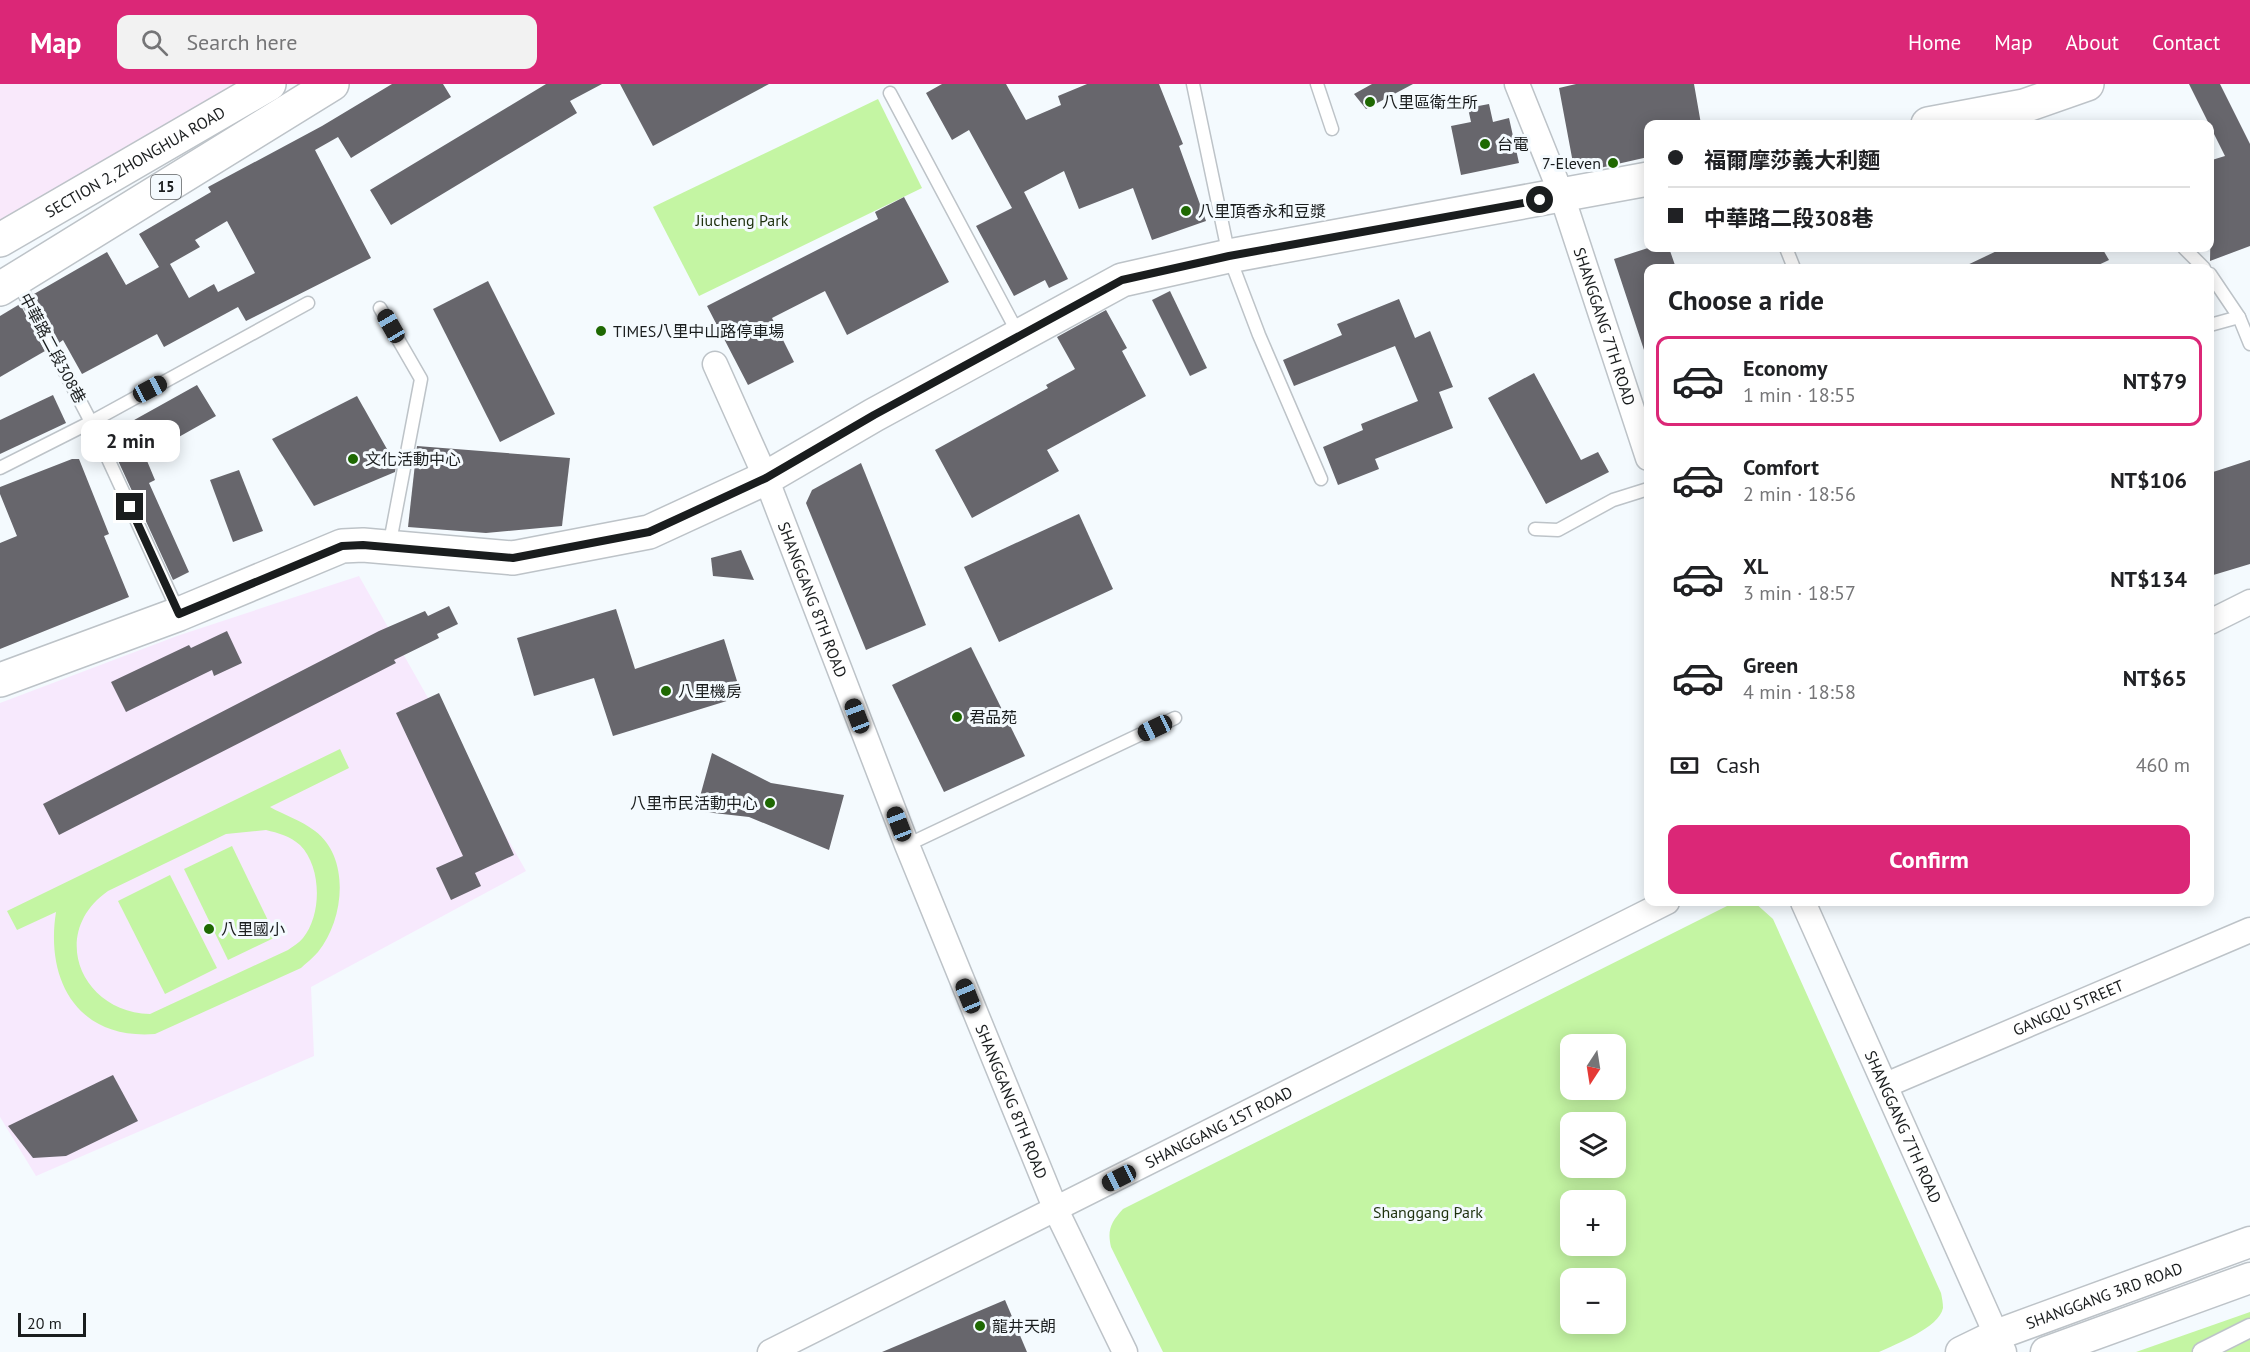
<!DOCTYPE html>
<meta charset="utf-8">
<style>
:root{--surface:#fff;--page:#f2f2f2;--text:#202124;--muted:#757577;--line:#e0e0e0;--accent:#db2777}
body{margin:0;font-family:"PT Sans","Noto Sans TC",sans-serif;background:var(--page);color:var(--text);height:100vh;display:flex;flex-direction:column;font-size:22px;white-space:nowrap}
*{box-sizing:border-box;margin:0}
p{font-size:20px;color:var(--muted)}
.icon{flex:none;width:33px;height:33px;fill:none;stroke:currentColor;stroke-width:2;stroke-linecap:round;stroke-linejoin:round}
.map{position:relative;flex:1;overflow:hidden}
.side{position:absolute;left:1644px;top:180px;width:570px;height:642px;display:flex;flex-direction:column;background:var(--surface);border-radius:12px;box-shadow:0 3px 15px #0003}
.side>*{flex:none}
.banner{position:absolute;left:1644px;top:36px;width:570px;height:132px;border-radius:12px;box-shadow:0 3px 15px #0003;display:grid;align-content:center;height:132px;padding:0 24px;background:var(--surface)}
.needle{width:39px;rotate:192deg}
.fabs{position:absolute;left:1560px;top:950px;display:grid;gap:12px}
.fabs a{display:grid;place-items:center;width:66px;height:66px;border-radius:12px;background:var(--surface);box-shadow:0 3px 15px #0003;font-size:30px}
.scale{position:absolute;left:18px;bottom:15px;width:68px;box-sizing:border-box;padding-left:6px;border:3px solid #1a1d1e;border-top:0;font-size:16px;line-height:21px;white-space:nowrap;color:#1a1d1e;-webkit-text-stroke:4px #f4fafe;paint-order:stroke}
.end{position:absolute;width:27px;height:27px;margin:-14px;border:8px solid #1a1d1e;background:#fff;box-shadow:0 0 0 3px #fff}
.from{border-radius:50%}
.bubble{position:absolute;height:42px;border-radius:12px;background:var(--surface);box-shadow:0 3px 15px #0003;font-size:20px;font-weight:800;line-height:42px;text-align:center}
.car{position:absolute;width:18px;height:36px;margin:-18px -9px;border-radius:8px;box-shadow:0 0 4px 2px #0007;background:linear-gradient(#222 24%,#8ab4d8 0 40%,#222 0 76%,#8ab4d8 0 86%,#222 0)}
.banner b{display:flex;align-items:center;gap:21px;height:57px;font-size:22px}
.banner b+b{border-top:2px solid var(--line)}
.banner i{width:15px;height:15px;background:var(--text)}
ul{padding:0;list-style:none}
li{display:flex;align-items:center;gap:18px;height:90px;margin:0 12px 9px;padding:0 12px;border:3px solid transparent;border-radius:12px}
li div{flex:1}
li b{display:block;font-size:22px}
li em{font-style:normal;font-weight:800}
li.selected{border-color:var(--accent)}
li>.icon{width:54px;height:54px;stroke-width:1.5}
h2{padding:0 24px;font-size:27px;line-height:72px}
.pay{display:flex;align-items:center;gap:15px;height:66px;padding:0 24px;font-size:22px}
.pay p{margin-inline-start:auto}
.button{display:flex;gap:12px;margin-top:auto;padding:12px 24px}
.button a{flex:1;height:69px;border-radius:12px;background:var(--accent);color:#fff;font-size:24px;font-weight:800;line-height:69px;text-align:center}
header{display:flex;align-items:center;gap:36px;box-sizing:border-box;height:84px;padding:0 30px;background:var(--accent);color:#fff}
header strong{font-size:28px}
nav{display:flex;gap:33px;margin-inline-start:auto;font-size:21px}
.search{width:420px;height:54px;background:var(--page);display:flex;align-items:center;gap:15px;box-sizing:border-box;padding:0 21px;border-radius:12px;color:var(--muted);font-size:22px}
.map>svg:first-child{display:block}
.industrial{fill:#f9e9fb}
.education{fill:#f7e9fd}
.green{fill:#c4f5a3;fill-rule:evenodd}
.building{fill:#67666c;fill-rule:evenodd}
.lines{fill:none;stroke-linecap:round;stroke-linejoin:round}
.service-casing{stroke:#bdc3c8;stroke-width:15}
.pedestrian-casing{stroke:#bdc3c8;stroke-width:21}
.minor-casing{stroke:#bdc3c8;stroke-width:27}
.tertiary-casing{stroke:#bdc3c8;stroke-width:33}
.secondary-casing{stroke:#bdc3c8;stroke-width:36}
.primary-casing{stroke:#bdc3c8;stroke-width:36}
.service{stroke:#fff;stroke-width:12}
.pedestrian{stroke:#fff;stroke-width:18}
.minor{stroke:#fff;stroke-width:24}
.tertiary{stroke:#fff;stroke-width:30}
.secondary{stroke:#fff;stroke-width:33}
.primary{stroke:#fff;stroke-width:33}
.route{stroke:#1a1d1e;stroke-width:8}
.poi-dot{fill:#1e6802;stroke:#f4fafe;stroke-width:2}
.labels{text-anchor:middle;stroke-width:6;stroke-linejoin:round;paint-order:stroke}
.shield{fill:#f4fafe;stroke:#5b5f61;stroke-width:1.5}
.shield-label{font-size:15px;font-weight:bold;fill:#1a1d1e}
.poi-label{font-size:16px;fill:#1a1d1e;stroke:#f4fafe;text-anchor:start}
.street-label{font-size:16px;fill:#1a1d1e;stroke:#f4fafe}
.park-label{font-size:16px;fill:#1e310e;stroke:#f4fafe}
</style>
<header>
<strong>Map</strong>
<div class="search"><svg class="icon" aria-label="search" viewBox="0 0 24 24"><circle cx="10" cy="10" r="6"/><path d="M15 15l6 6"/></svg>Search here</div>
<nav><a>Home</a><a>Map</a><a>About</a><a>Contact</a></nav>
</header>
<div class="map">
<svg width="2250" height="1268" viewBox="0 0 2250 1268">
<rect width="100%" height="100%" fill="#f4fafe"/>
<path class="industrial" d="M 0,0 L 240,0 L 0,140 Z"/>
<path class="education" d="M 359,492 L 526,787 L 311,903 L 314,972 L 36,1092 L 0,1033 L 0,619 L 177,552 Z"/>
<g class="green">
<path d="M 878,15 L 922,104 L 699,212 L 653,123 Z"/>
<path d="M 340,665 L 349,684 L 270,723 C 284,731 301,736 315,747 C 351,774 344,836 318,868 C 313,874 306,879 301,884 L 155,950 C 78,956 45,897 56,828 L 17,846 L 7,827 ZM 266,746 C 278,749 290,752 300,761 C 322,783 322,831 303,854 C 299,859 293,862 288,866 L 150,930 C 81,928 48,849 108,807 L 226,750 Z"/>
<path d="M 232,762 L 276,853 L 228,876 L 184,785 Z"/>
<path d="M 170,791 L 217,884 L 165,910 L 118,817 Z"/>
<path d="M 1735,818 L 1754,818 L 1773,835 L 1941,1209 C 1942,1214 1943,1219 1943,1224 C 1939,1244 1896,1260 1879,1268 L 1163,1268 L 1111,1163 C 1107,1146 1111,1138 1123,1125 ZM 1570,960 L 1616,960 L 1616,1005 L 1570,1005 ZM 1570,1038 L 1616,1038 L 1616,1083 L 1570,1083 ZM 1570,1116 L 1616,1116 L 1616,1161 L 1570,1161 ZM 1570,1194 L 1616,1194 L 1616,1239 L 1570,1239 Z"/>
<path d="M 2250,1228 L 2250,1268 L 2136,1268 Z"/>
</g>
<g class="building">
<path d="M 392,0 L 443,0 L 451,13 L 351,74 L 338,53 L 315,66 L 371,174 L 246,237 L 238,223 L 164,263 L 157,250 L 82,290 L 63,256 L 59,259 L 34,210 L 107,168 L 126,201 L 159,183 L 139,150 L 211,108 L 208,103 L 322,42 ZM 227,137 L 255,189 L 218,208 L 214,200 L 189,214 L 170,180 L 200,163 L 195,156 Z"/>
<path d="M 546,0 L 602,0 L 570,17 L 577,29 L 391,141 L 370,106 Z"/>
<path d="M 620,0 L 769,0 L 653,62 Z"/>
<path d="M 942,0 L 1006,0 L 1026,36 L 1061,21 L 1058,12 L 1087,0 L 1159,0 L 1183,60 L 1179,62 L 1206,137 L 1152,156 L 1133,104 L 1079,125 L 1064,87 L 1024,108 L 1068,195 L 1049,204 L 1045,196 L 1014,212 L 976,142 L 1012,124 L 969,46 L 952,56 L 926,9 Z"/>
<path d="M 1372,0 L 1413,0 L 1366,25 L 1354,10 Z"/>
<path d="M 1576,0 L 1694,0 L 1701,40 L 1648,40 L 1648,73 L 1591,86 L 1573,79 L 1559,4 Z"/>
<path d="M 2189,0 L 2220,0 L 2250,60 L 2250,162 L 2210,177 L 2212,76 L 2225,72 Z"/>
<path d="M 1489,20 L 1493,38 L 1509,34 L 1519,79 L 1461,91 L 1451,42 L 1471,38 L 1468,24 Z"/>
<path d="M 904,113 L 949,198 L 847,251 L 825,207 L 772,234 L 794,278 L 748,301 L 707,222 L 878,135 L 875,128 Z"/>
<path d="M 1648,164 L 1669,164 L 1676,184 L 1648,184 L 1648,268 L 1645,269 L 1614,175 Z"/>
<path d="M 2003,164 L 2102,164 L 2109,176 L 2092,184 L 1961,184 Z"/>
<path d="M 488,197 L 555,330 L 500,358 L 433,225 Z"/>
<path d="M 1170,207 L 1207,284 L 1190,292 L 1152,216 Z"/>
<path d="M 1399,215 L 1415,254 L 1430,247 L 1453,303 L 1439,308 L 1453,344 L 1375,375 L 1379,385 L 1338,401 L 1323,363 L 1363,346 L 1361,340 L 1418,317 L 1395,262 L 1294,302 L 1283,276 L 1342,251 L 1337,240 Z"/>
<path d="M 20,220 L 45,267 L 0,293 L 0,232 Z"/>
<path d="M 1106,226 L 1127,264 L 1122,267 L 1146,312 L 1047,366 L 1059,387 L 972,434 L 935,366 L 1048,304 L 1046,301 L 1075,285 L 1057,253 Z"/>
<path d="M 1534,289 L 1581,376 L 1598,368 L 1609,388 L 1546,420 L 1488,314 Z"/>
<path d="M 197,301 L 216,332 L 145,372 L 155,396 L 149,399 L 189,488 L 173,496 L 109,357 L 118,345 Z"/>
<path d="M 53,311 L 66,339 L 0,370 L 0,336 Z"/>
<path d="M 357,312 L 396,381 L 395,388 L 314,422 L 272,355 Z"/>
<path d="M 417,362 L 570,374 L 562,442 L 486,449 L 408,443 Z"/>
<path d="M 72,375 L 79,375 L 109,450 L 104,452 L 129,513 L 0,565 L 0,459 L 17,452 L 0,410 L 0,403 Z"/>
<path d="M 2250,376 L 2250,480 L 2210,492 L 2210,389 Z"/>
<path d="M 861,379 L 926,541 L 866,566 L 806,419 L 812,406 Z"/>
<path d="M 239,386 L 263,447 L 233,458 L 210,396 Z"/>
<path d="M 1079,430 L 1113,505 L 999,558 L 964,483 Z"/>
<path d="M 741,466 L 754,496 L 713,492 L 711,474 Z"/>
<path d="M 449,522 L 458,540 L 437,550 L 439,554 L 394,576 L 396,579 L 59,751 L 43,720 L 379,547 L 425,527 L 428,532 Z"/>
<path d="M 616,525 L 635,585 L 724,555 L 737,597 L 730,616 L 613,652 L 594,594 L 534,612 L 517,554 Z"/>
<path d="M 227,547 L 242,579 L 214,592 L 212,586 L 126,628 L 111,598 L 189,561 L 191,564 Z"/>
<path d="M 971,563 L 1025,672 L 944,708 L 892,601 Z"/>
<path d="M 439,609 L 514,771 L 475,789 L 481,802 L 451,816 L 436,784 L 463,772 L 396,629 Z"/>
<path d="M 712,669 L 771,699 L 844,711 L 829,766 L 749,733 L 696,727 Z"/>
<path d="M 113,991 L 138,1037 L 66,1072 L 33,1074 L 8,1042 Z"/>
<path d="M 1005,1216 L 1027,1268 L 882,1268 Z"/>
</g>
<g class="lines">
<defs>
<g id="service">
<path d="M 1193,0 L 1229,172 L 1259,251 L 1321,395"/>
<path d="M 1317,0 L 1332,45"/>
<path d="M 890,9 L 1019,251"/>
<path d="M 1786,164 L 1794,184"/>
<path d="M 2184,164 L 2204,184"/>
<path d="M 2210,190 L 2239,233 L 2250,260"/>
<path d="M 17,196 L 91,338 L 179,529"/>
<path d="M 380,224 L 421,295 L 389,463"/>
<path d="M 2210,241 L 2239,233"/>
<path d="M 0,384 L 91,338 L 308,219"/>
<path d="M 1535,445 L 1558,446 L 1613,416 L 1648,405"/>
<path d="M 907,761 L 1175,634"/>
</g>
<path id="pedestrian" d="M 2202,1268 L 2250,1244"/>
<g id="minor">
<path id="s1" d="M 1517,0 L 1562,112 L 1648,374"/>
<path id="s2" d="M 715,280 L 766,394 L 907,761 L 1056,1126 L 1125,1268"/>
<path d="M 2210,538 L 2250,518"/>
<path id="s3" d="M 1803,818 L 2004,1268"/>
<path id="s4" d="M 1886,1001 L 2250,846"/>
<path id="s5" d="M 770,1268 L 1667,818"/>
</g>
<g id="tertiary">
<path id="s6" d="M 1961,1268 L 1996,1251 L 2250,1158"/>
<path d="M 2046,1268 L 2250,1194"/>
</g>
<g id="secondary">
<path d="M 1928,40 L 2024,22 L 2087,0"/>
<path d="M 0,596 L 179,530 L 342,462 L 363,461 L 513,474 L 649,448 L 766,394 L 874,331 L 1122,196 L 1229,172 L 1648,95"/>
</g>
<g id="primary">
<path id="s7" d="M 0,156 L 269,0"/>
<path d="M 0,205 L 332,0"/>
</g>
</defs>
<use href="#service" class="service-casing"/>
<use href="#pedestrian" class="pedestrian-casing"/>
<use href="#minor" class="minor-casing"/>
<use href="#tertiary" class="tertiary-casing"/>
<use href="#secondary" class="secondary-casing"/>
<use href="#primary" class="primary-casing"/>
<use href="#service" class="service"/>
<use href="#pedestrian" class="pedestrian"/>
<use href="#minor" class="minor"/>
<use href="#tertiary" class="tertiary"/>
<use href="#secondary" class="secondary"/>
<use href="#primary" class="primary"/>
</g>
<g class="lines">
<path class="route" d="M 130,423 L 179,530 L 342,462 L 363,461 L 513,474 L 649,448 L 766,394 L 874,331 L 1122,196 L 1229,172 L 1540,116"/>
</g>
<g class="poi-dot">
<circle cx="1370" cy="18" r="6"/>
<circle cx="1485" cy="60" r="6"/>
<circle cx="1613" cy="79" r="6"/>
<circle cx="1186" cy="127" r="6"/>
<circle cx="601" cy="247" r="6"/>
<circle cx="353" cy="375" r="6"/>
<circle cx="666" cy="607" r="6"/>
<circle cx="957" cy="633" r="6"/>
<circle cx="770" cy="719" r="6"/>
<circle cx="209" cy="845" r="6"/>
<circle cx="980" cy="1242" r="6"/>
</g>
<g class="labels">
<rect class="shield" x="151" y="91" width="30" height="24" rx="4.5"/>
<g class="shield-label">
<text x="166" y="108">15</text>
</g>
<g class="poi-label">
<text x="1382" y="24">八里區衛生所</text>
<text x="1497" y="66">台電</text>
<text x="1601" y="85" text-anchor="end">7-Eleven</text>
<text x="1198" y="133">八里頂香永和豆漿</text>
<text x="613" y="253">TIMES八里中山路停車場</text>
<text x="365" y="381">文化活動中心</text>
<text x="678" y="613">八里機房</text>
<text x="969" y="639">君品苑</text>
<text x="758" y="725" text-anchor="end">八里市民活動中心</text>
<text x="221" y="851">八里國小</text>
<text x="992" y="1248">龍井天朗</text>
</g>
<g class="street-label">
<text dy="6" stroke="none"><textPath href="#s7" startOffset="156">SECTION 2, ZHONGHUA ROAD</textPath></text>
<text dy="6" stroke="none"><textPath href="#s1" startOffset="258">SHANGGANG 7TH ROAD</textPath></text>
<text transform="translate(53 264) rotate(62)" y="6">中華路二段308巷</text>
<text dy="6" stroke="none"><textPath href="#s2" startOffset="255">SHANGGANG 8TH ROAD</textPath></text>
<text dy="6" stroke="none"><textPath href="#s4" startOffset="198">GANGQU STREET</textPath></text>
<text dy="6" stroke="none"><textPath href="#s2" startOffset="795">SHANGGANG 8TH ROAD</textPath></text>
<text dy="6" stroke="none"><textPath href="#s3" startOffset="246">SHANGGANG 7TH ROAD</textPath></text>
<text dy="6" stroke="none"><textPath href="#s5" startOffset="502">SHANGGANG 1ST ROAD</textPath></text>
<text dy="6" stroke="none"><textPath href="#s6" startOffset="154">SHANGGANG 3RD ROAD</textPath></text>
</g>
<g class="park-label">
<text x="742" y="142">Jiucheng Park</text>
<text x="1428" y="1134">Shanggang Park</text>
</g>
</g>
</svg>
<div class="fabs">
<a><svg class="needle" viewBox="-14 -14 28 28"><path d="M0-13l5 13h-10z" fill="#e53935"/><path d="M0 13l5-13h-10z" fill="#757577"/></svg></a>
<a><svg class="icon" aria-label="layers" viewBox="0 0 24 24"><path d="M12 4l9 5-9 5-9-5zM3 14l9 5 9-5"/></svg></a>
<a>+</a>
<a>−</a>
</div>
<div class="scale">20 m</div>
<i class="end from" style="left:1540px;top:116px"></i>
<i class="end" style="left:130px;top:423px"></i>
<div class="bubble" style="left:81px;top:336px;width:99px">2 min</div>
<i class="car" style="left:391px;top:242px;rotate:330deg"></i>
<i class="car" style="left:150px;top:305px;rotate:62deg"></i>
<i class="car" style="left:857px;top:632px;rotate:339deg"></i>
<i class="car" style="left:1155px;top:644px;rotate:245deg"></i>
<i class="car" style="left:899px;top:740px;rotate:339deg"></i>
<i class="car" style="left:968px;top:912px;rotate:338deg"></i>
<i class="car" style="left:1119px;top:1094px;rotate:243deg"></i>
<div class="banner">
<b><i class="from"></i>福爾摩莎義大利麵</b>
<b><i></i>中華路二段308巷</b>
</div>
<section class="side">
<h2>Choose a ride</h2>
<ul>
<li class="selected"><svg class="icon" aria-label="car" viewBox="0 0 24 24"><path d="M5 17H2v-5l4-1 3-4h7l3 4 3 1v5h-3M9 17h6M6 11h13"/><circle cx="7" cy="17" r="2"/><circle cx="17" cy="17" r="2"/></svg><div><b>Economy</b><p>1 min · 18:55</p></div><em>NT$79</em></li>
<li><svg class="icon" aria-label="car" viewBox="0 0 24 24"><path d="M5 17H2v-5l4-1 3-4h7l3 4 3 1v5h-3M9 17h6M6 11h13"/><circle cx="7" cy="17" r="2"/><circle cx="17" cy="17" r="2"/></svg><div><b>Comfort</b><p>2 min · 18:56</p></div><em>NT$106</em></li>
<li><svg class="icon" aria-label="car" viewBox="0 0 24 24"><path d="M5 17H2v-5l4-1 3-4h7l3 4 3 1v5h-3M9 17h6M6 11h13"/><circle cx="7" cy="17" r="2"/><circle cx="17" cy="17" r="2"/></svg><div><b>XL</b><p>3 min · 18:57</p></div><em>NT$134</em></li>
<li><svg class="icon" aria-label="car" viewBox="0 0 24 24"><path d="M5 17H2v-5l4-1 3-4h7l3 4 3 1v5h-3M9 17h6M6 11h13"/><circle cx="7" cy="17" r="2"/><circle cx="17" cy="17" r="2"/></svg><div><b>Green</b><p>4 min · 18:58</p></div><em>NT$65</em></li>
</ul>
<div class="pay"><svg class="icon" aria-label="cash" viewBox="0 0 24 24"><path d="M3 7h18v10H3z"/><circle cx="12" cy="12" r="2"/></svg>Cash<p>460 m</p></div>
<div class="button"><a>Confirm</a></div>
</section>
</div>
